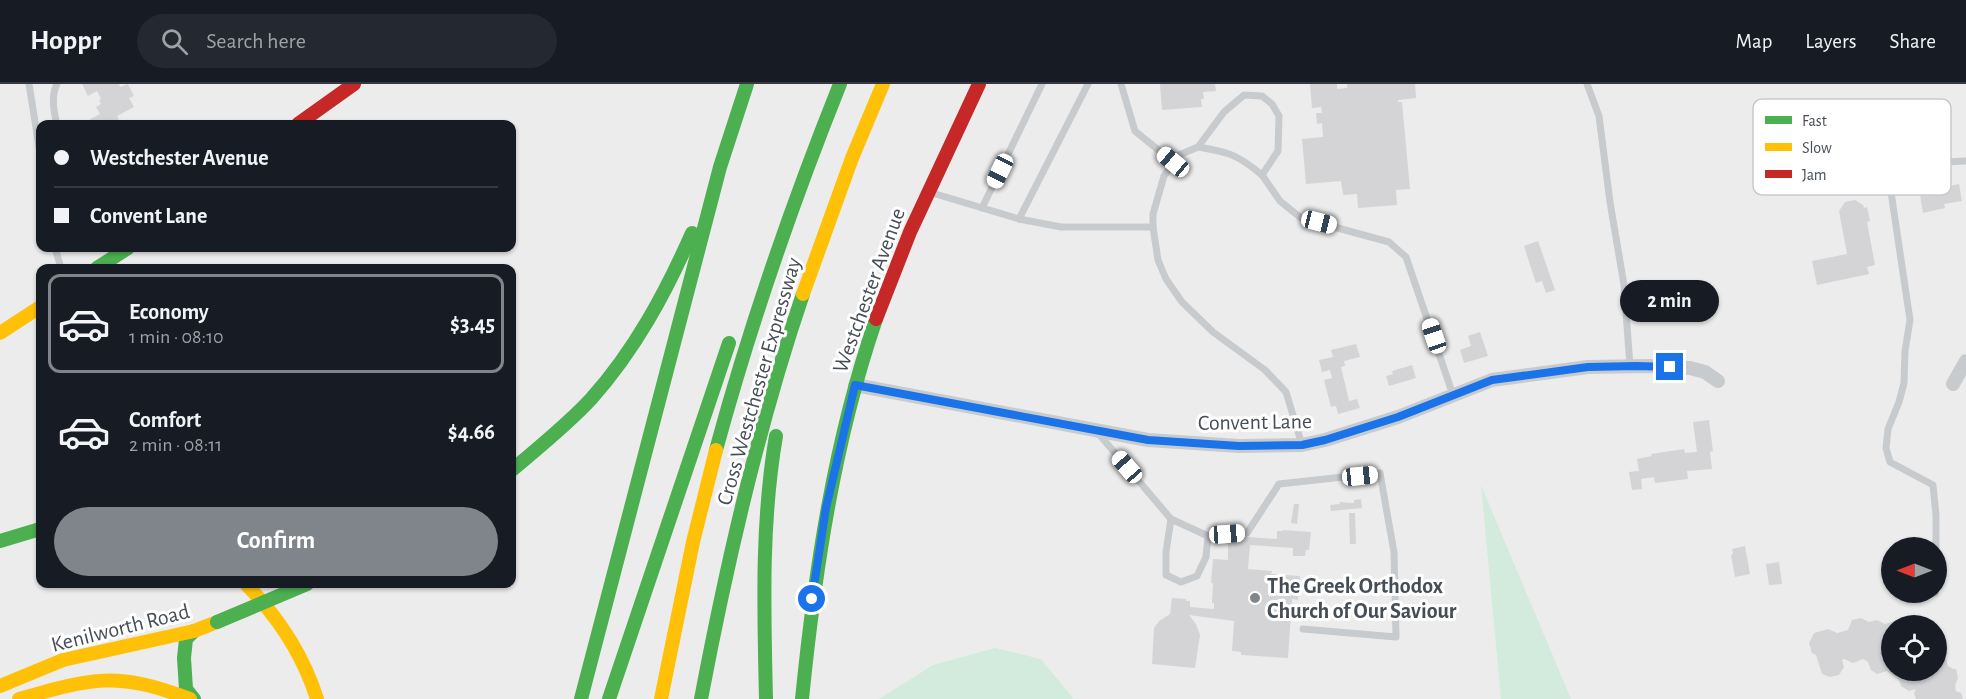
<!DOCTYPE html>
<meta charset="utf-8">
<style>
:root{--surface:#171b24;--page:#242831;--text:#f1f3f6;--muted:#9ea1a6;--line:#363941;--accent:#80858b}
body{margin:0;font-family:"Alegreya Sans",sans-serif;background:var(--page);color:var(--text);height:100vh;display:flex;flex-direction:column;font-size:22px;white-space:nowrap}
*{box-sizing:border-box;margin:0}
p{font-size:20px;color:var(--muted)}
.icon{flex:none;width:33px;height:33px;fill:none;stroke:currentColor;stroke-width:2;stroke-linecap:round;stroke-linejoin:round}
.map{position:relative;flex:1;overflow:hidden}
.sheet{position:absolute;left:36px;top:180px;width:480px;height:324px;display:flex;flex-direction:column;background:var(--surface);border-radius:12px;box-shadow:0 2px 4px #0004}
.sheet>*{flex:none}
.guide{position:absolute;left:36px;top:36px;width:480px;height:132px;border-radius:12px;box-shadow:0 2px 4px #0004;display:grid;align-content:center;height:132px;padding:0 18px;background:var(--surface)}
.needle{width:39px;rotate:270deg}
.tools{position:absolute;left:1881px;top:453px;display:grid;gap:12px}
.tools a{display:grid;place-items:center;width:66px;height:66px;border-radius:50%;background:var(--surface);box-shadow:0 2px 4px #0004;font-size:30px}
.end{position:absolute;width:27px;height:27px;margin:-14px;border:8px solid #1a73e8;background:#fff;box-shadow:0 0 0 3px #fff}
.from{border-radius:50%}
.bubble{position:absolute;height:42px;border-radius:21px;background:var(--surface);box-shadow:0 2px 4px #0004;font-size:20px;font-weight:700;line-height:42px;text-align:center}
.car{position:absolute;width:18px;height:36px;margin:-18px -9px;border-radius:8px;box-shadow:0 0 4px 2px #0007;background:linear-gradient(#fff 24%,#345 0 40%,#fff 0 76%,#345 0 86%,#fff 0)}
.guide b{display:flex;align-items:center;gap:21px;height:57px;font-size:22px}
.guide b+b{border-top:2px solid var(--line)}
.guide i{width:15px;height:15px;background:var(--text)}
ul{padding:10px 0 0;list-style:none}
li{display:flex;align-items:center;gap:18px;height:99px;margin:0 12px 9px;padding:0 6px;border:3px solid transparent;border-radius:12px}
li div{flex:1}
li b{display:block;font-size:22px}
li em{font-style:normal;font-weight:700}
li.active{border-color:var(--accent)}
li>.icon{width:54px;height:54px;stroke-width:1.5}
.action{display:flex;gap:12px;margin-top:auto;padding:12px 18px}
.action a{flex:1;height:69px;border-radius:36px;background:var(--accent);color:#fff;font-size:24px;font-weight:700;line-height:69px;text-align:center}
header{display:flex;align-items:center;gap:36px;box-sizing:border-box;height:84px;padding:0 30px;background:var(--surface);border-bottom:2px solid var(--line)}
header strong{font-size:28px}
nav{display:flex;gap:33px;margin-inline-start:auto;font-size:21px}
.search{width:420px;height:54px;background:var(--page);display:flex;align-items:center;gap:15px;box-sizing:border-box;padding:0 21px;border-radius:33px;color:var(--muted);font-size:22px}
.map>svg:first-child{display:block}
.green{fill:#d2ebdd}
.building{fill:#d4d4d6}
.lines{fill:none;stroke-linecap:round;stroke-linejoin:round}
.lane{stroke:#c8cbcd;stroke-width:7}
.street{stroke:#c8cbcd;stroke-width:14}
.fast{stroke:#4caf50;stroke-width:14}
.slow{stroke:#ffc107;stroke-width:14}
.jam{stroke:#c62828;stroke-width:14}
.fast-bridge{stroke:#4caf50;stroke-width:14}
.route{stroke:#1a73e8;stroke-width:8}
.poi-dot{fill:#80858b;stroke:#fff;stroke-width:2}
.labels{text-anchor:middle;stroke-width:6;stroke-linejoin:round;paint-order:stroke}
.street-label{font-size:22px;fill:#454e57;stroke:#fff}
.poi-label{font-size:22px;font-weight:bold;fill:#454e57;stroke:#fff;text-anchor:start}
.key{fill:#fff;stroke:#c7cacd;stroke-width:1.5}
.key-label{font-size:16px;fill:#454e57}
</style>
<header>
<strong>Hoppr</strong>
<div class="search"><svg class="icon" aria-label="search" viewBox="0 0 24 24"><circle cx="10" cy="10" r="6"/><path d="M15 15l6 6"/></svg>Search here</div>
<nav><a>Map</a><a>Layers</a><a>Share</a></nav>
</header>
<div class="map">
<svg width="1966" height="615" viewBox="0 0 1966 615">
<rect width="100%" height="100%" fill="#edecec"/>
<g class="green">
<path d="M 1481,401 L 1571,615 L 1501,615 Z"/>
<path d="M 995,564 L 1041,575 L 1074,615 L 879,615 L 933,581 Z"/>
</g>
<g class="building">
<path d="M 82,0 L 119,0 L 120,3 L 128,0 L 134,12 L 129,14 L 134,23 L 117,32 L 121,40 L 91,40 L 89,36 L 100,30 L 96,23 L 101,20 L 99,16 L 101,15 L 97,7 L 88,12 Z"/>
<path d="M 1160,0 L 1215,0 L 1216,7 L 1203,8 L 1204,15 L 1201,15 L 1202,23 L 1162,26 Z"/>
<path d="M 1310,0 L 1337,0 L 1337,5 L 1347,4 L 1347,0 L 1415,0 L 1416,14 L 1398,16 L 1398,18 L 1402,18 L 1410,105 L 1396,106 L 1397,121 L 1358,124 L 1357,110 L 1343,111 L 1341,97 L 1306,100 L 1302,55 L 1323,53 L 1322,39 L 1317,40 L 1316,29 L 1322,29 L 1321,23 L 1312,24 Z"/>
<path d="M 1959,100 L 1962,117 L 1944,120 L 1945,124 L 1923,129 L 1920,111 L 1929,110 L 1928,106 Z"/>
<path d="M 1855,116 L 1863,121 L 1864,124 L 1867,123 L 1870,137 L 1867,138 L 1875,181 L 1867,183 L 1869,190 L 1817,201 L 1812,177 L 1847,170 L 1839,127 L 1845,118 Z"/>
<path d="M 1538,157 L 1555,206 L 1546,209 L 1542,197 L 1536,199 L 1524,162 Z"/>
<path d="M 1480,248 L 1488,272 L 1464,279 L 1460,266 L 1471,262 L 1468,252 Z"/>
<path d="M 1356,260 L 1360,273 L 1344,277 L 1345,282 L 1341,283 L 1349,317 L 1357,315 L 1360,324 L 1338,330 L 1336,322 L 1331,323 L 1324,296 L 1332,294 L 1330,286 L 1322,288 L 1319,276 L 1333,273 L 1331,266 Z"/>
<path d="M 1412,281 L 1416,294 L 1389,302 L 1386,292 L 1393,290 L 1392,287 Z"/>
<path d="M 1709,336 L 1713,367 L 1710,368 L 1712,385 L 1687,387 L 1688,395 L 1655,399 L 1654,393 L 1641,395 L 1642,405 L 1632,406 L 1629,388 L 1639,387 L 1637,375 L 1652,372 L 1651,370 L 1684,365 L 1685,369 L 1697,368 L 1693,338 Z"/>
<path d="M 1361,415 L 1362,424 L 1331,427 L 1330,421 L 1340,420 L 1339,418 L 1354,419 L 1354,416 Z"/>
<path d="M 1294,420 L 1299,420 L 1297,440 L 1291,439 Z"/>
<path d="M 1349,429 L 1355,429 L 1356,460 L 1350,460 Z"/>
<path d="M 1283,446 L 1311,448 L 1309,466 L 1306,466 L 1305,472 L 1293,472 L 1293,464 L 1250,461 L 1248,485 L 1272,487 L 1271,490 L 1300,492 L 1298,516 L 1292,515 L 1288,574 L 1241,571 L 1241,568 L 1232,567 L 1234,537 L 1189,531 L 1196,540 L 1200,551 L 1195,584 L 1152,580 L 1154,544 L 1159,537 L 1170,530 L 1172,514 L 1186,515 L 1186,517 L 1190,517 L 1190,523 L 1214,525 L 1214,519 L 1212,519 L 1213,499 L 1211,499 L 1213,475 L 1228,476 L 1228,455 L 1233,455 L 1234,452 L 1277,455 L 1277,447 L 1283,447 Z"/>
<path d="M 1745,462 L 1750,490 L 1735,493 L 1731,471 L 1733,470 L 1732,465 Z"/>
<path d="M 1779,478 L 1782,500 L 1769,501 L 1766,480 Z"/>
<path d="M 1861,534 L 1869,538 L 1877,536 L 1885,540 L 1895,537 L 1906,541 L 1892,542 L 1892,586 L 1936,586 L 1936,567 L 1945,572 L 1948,582 L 1953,585 L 1956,585 L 1958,594 L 1955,602 L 1956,607 L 1961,609 L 1963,615 L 1916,615 L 1914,609 L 1916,605 L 1909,607 L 1901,602 L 1899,596 L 1887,587 L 1877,590 L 1871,586 L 1868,578 L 1863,575 L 1853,579 L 1844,575 L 1842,576 L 1844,583 L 1839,591 L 1830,593 L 1822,590 L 1816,571 L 1812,569 L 1809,559 L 1814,549 L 1828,545 L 1837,549 L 1848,546 L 1852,536 Z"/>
</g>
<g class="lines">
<g class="lane">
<path d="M 29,0 L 40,69"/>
<path d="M 1121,0 L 1135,47 L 1173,78"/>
<path d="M 1587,0 L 1599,32 L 1610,118 L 1624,201 L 1630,282"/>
<path d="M 57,40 C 54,29 51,11 57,0"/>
<path d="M 1198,63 C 1229,68 1238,71 1262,91 L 1278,67 L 1279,32 L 1272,20 L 1262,12 L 1244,11 L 1224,28 L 1198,63 L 1179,71 L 1164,92 L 1153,130 L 1153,143 L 1158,176 L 1166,195 L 1182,218 L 1213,248 L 1265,286 L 1286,308 L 1302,361"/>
<path d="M 1262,91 L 1280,117 L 1301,134 L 1389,158 L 1406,173 L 1453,311"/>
<path d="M 929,108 L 1019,135 L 1061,143 L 1153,143"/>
<path d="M 982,124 L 1042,0"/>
<path d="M 1019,135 L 1088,0"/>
<path d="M 55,164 L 61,184"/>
<path d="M 1098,349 L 1171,435 L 1208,452 L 1247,449 L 1279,400 L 1380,389 L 1394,468 L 1396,553 L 1303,545"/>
<path d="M 1171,435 L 1166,468 L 1166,491 L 1181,498 L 1197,492 L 1206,473 L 1208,452"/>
<path d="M 1936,464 L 1936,431 L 1933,401 L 1890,378 L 1886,364 L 1888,345 L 1899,318 L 1904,299 L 1905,267 L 1910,236 L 1891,108 L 1899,89 C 1920,78 1942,78 1966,77"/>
<path d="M 1936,495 L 1936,504"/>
<path d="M 1935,509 L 1935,508"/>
</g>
<g class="street">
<path d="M 1953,300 L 1966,277"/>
<path d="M 855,301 L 1148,356 L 1239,362 L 1302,361 L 1325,356 L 1398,333 L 1492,296 L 1588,283 L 1649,282 L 1690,284 L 1705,288 L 1718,297"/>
</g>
<g class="fast">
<path d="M 97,184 L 128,164"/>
<path d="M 716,366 C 750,241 792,120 840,0"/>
<path d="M 512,386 C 539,363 567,341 591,315 C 635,266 666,208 692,149"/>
<path d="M 0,457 L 40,445"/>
<path d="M 194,547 L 186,555 L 184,574 L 186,605 L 194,615"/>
<path d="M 581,615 L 720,83 L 747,0"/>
<path d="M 609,615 L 729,259"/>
<path d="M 701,615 C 727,478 758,342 803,210"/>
<path d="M 766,615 C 764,527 761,439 776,352"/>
<path d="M 802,615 C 815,486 834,358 876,235"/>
</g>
<g class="slow">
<path d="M 803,210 L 852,74 L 883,0"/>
<path d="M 0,249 L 40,223"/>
<path d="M 246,500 C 279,534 303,570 317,615"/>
<path d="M 0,602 L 63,576 L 194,547 L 217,538"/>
<path d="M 19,615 C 92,594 117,587 190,615"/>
<path d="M 661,615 L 693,458 L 716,366"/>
</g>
<g class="jam">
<path d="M 298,40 L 354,0"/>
<path d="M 876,235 L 910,148 L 979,0"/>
</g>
<path class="fast-bridge" d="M 217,538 L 307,500"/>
</g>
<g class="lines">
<path class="route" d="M 812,515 L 826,424 L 855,301 L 1148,356 L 1239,362 L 1302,361 L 1325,356 L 1398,333 L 1492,296 L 1588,283 L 1637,282 L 1670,283"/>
</g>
<circle class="poi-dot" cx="1255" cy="514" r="6"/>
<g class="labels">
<g class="street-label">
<text transform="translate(868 206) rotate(-70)" y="8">Westchester Avenue</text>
<text transform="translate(758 297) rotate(-74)" y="8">Cross Westchester Expressway</text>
<text transform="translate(1255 337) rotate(-1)" y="8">Convent Lane</text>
<text transform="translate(120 543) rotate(-14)" y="8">Kenilworth Road</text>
</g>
<g class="poi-label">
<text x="1267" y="509">The Greek Orthodox<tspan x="1267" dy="25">Church of Our Saviour</tspan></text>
</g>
</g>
<rect x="1753" y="15" width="198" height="96" rx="9" class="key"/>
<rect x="1765" y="32" width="27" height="8" fill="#4caf50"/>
<rect x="1765" y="59" width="27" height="8" fill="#ffc107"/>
<rect x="1765" y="86" width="27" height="8" fill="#c62828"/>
<g class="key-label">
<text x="1802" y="42">Fast</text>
<text x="1802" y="69">Slow</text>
<text x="1802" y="96">Jam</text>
</g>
</svg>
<div class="tools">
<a><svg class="needle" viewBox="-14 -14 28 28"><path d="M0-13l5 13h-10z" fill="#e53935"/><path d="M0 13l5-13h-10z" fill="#9ea1a6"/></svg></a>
<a><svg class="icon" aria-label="locate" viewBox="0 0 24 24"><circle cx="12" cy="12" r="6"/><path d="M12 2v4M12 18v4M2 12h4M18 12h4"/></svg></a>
</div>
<i class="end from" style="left:812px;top:515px"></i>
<i class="end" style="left:1670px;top:283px"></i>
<div class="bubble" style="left:1620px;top:196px;width:99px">2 min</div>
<i class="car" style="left:1173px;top:78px;rotate:310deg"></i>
<i class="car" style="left:1000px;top:87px;rotate:206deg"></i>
<i class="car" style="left:1319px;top:138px;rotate:104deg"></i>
<i class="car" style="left:1434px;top:252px;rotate:341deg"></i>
<i class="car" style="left:1127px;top:383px;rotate:319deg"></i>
<i class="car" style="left:1360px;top:392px;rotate:84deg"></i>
<i class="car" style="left:1227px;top:450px;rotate:86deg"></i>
<div class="guide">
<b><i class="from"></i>Westchester Avenue</b>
<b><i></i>Convent Lane</b>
</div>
<section class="sheet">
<ul>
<li class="active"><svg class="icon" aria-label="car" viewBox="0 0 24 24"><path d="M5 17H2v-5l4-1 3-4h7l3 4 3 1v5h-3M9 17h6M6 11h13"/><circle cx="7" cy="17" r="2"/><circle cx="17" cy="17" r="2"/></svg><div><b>Economy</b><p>1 min · 08:10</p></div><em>$3.45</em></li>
<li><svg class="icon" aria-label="car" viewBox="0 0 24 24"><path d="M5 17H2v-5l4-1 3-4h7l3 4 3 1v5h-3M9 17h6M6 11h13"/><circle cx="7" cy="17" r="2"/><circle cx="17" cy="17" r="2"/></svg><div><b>Comfort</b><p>2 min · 08:11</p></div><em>$4.66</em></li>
</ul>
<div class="action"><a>Confirm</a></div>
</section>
</div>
